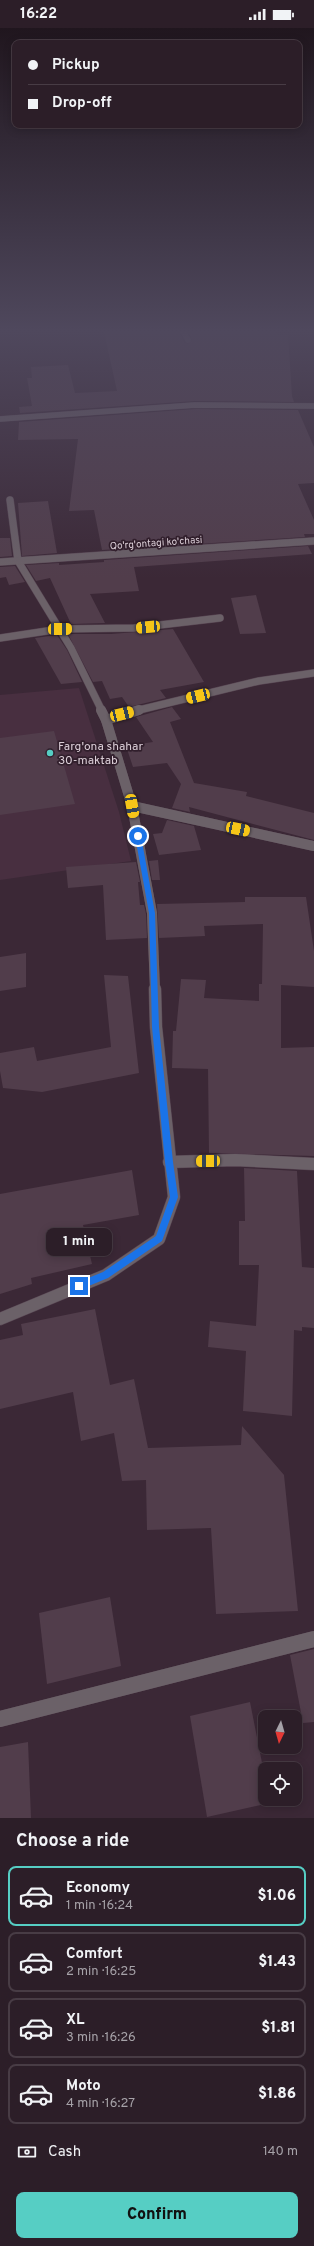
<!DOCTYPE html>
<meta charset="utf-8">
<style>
:root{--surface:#2c1e28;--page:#382b34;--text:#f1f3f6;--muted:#a6a2a8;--line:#483c45;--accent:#56cec4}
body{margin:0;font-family:Overpass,sans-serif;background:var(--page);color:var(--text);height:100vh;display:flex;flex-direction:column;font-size:15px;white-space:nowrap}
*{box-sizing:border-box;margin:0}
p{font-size:13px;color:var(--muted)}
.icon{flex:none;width:22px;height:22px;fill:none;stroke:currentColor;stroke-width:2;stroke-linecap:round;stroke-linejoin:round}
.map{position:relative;height:1790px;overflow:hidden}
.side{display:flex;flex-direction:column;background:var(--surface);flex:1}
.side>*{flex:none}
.hud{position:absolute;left:12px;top:12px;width:290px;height:88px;border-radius:8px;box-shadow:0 2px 10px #0003,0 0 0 1px var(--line);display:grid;align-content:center;height:88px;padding:0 16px;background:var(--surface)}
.needle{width:26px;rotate:185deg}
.tools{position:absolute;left:258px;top:1682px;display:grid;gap:8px}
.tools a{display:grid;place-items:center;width:44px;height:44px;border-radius:8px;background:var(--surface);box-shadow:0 2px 10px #0003,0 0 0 1px var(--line);font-size:20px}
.end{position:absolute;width:18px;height:18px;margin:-9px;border:5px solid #1a73e8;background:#fff;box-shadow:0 0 0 2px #fff}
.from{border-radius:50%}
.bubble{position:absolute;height:28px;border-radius:8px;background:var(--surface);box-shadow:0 2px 10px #0003,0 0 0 1px var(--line);font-size:13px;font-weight:800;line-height:28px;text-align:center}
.car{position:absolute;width:12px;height:24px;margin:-12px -6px;border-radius:5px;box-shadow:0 0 3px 1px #0007;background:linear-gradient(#f5c518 24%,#345 0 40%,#f5c518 0 76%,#345 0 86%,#f5c518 0)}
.hud b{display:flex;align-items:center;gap:14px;height:38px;font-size:15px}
.hud b+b{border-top:1px solid var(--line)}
.hud i{width:10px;height:10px;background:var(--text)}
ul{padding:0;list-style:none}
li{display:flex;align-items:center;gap:12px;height:60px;margin:0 8px 6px;padding:0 8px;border:2px solid var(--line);border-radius:8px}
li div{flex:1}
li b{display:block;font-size:15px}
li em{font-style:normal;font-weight:800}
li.current{border-color:var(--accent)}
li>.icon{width:36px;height:36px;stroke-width:1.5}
h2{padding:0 16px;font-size:18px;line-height:48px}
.pay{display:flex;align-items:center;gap:10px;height:44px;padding:0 16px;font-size:15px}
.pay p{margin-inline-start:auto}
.primary-button{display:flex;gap:8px;margin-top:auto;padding:8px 16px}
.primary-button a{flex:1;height:46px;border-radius:8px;background:var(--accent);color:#111;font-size:16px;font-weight:800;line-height:46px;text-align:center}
.status{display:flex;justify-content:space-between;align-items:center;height:28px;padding:0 20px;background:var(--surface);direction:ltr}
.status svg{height:11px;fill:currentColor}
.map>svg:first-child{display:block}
.built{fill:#482f40}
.building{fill:#513d4b}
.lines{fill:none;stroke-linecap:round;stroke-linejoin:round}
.lane-far2-casing{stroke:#584653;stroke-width:6}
.lane-far1-casing{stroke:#584653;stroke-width:8}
.lane-casing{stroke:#584653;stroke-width:13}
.street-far4-casing{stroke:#584653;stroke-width:6}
.street-far3-casing{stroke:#584653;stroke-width:8}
.street-far2-casing{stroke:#584653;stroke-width:10}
.street-far1-casing{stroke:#584653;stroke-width:13}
.street-casing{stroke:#584653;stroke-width:16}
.lane-far2{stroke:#6b6168;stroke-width:5.5}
.lane-far1{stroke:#6b6168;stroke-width:7}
.lane{stroke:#6b6168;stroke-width:12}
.street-far4{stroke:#6b6168;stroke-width:5.5}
.street-far3{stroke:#6b6168;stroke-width:7}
.street-far2{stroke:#6b6168;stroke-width:10}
.street-far1{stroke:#6b6168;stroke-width:12}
.street{stroke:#6b6168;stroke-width:16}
.route{fill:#1a73e8}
.poi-dot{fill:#56cec4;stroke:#311f2c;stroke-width:1.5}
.labels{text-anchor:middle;stroke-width:3.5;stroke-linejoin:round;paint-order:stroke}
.far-street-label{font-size:10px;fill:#dbced7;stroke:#311f2c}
.poi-label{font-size:12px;fill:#dbced7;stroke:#311f2c;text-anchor:start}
</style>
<div class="status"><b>16:22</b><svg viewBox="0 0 49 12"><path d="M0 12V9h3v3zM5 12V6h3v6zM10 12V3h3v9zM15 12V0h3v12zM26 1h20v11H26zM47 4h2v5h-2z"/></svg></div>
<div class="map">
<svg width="314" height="1790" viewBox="0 0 314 1790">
<rect width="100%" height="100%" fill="#3b2836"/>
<path class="built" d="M 79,660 L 119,784 L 131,833 L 0,852 L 0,667 Z"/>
<g class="building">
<path d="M 141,301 L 178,301 L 184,314 L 188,316 L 192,312 L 187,301 L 275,301 L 278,307 L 288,306 L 292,368 L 294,374 L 195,373 L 20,385 L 19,379 L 32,378 L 27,350 L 32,350 L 31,339 L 68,337 L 75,365 L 117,363 L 104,304 Z"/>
<path d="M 195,381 L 298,382 L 314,419 L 314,455 L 298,456 L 314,492 L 314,506 L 304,506 L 305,509 L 102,522 L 94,482 L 69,483 L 78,411 L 18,412 L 19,394 Z"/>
<path d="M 48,473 L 57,525 L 22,528 L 18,475 Z"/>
<path d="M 0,510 L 10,510 L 12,528 L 0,529 Z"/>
<path d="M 308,518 L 312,526 L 134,539 L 139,563 L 90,566 L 105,595 L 71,596 L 50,550 L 36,553 L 26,537 L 59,535 L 59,537 L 104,534 L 104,532 Z"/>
<path d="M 15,538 L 25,554 L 9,557 L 6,549 L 0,550 L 0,539 Z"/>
<path d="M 256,567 L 266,605 L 240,606 L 231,570 Z"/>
<path d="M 173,601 L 204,654 L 160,662 L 166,670 L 129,679 L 122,669 L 110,671 L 102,653 L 93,654 L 68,606 L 111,606 Z"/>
<path d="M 57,607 L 67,622 L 82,654 L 61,656 L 35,610 Z"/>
<path d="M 172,679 L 181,691 L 170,694 L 194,755 L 247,764 L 246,768 L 314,785 L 314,812 L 189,779 L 190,784 L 172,780 L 181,756 L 167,735 L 133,739 L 126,718 L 153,714 L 136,689 Z"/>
<path d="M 54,703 L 75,776 L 0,787 L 0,710 Z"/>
<path d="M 167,792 L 194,798 L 201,822 L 159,827 L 153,806 L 162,805 Z"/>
<path d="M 158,832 L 160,852 L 152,852 L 149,833 Z"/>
<path d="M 136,834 L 140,854 L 138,854 L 140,877 L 144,877 L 146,886 L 147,910 L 106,912 L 103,857 L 68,860 L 66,839 Z"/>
<path d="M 245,869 L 306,869 L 314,923 L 314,959 L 281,957 L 281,1020 L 314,1019 L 314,1128 L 209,1125 L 208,1041 L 172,1040 L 173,1003 L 176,1003 L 181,951 L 206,952 L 204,970 L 259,973 L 259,956 L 262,956 L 263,896 L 204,898 L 205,908 L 159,910 L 157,876 L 245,874 Z"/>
<path d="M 26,925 L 26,959 L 0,963 L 0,929 Z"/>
<path d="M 104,947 L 128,948 L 139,1045 L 42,1064 L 3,1060 L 0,1043 L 0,1025 L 34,1019 L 37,1033 L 111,1019 Z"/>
<path d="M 244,1140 L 297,1143 L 302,1239 L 314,1240 L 314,1300 L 302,1299 L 302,1303 L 294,1302 L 292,1388 L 243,1383 L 246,1323 L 208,1319 L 210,1293 L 256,1298 L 259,1237 L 239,1237 L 239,1193 L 245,1193 Z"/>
<path d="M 132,1142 L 139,1187 L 83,1197 L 92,1236 L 31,1250 L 32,1256 L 0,1266 L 0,1166 Z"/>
<path d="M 95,1281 L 110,1357 L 134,1351 L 148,1420 L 241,1417 L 242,1398 L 284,1447 L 298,1583 L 216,1586 L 211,1500 L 147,1502 L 146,1452 L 122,1453 L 114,1405 L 81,1413 L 73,1364 L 0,1381 L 0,1312 L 23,1307 L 21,1296 Z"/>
<path d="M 110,1569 L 121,1638 L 47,1656 L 39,1585 Z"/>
<path d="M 314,1621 L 314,1694 L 303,1695 L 290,1627 Z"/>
<path d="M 250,1674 L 265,1750 L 265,1776 L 207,1789 L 190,1688 Z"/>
<path d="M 28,1714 L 31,1790 L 0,1790 L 0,1719 Z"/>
</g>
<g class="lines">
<defs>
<path id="lane-far2" d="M 182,301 L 188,312"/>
<g id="lane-far1">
<path d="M 10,472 L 18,533"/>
<path d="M 0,610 L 60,601 L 134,600 L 220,590"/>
</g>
<path id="lane" d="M 169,1134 L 235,1132 L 314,1136"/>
<path id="street-far4" d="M 0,391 L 195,377 L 314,378"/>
<g id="street-far3">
<path d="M 18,533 L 71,620 L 102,683"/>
<path d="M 0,534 L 314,513"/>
<path d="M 135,683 L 259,653 L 314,645"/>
</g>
<g id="street-far2">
<path d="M 101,682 L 106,692 L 132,778 L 152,885 L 155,962"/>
<path d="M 106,692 L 139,682"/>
<path d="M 132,778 L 314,818"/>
</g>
<path id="street-far1" d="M 0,1291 L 106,1247 L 159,1211 L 174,1169 L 156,999 L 155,961"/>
<path id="street" d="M 0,1691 L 314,1611"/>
</defs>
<use href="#lane-far2" class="lane-far2-casing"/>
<use href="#lane-far1" class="lane-far1-casing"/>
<use href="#lane" class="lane-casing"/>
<use href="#street-far4" class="street-far4-casing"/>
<use href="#street-far3" class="street-far3-casing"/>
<use href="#street-far2" class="street-far2-casing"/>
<use href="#street-far1" class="street-far1-casing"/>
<use href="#street" class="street-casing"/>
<use href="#lane-far2" class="lane-far2"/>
<use href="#lane-far1" class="lane-far1"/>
<use href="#lane" class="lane"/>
<use href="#street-far4" class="street-far4"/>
<use href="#street-far3" class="street-far3"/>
<use href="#street-far2" class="street-far2"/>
<use href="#street-far1" class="street-far1"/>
<use href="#street" class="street"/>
</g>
<linearGradient id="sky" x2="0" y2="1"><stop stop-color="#20161e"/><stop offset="0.55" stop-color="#4f485d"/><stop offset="1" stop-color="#4f485d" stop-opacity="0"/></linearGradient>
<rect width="314" height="551" fill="url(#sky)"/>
<path class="route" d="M 138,806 L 141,808 L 155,885 L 159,999 L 173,1134 L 178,1169 L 162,1213 L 108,1250 L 79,1262 L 75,1258 L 76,1255 L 103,1244 L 156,1208 L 170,1169 L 165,1134 L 152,999 L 149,885 L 135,808 Z"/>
<circle class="poi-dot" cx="50" cy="725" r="4"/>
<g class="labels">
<g class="far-street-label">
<text transform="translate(156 514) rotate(-4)" y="4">Qo'rg'ontagi ko'chasi</text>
</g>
<g class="poi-label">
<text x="58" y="722">Farg'ona shahar<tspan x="58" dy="14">30-maktab</tspan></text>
</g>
</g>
</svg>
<div class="tools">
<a><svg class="needle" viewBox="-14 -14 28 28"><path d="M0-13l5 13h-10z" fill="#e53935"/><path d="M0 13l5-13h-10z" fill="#a6a2a8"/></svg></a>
<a><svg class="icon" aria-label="locate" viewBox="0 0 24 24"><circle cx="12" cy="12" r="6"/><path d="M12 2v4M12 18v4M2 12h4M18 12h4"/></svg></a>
</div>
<i class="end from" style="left:138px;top:808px"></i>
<i class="end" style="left:79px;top:1258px"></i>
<div class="bubble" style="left:46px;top:1200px;width:66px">1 min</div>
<i class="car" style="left:148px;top:599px;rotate:265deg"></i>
<i class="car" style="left:60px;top:601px;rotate:89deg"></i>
<i class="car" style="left:198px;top:668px;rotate:256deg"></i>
<i class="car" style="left:122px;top:686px;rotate:76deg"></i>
<i class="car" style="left:132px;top:778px;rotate:170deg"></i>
<i class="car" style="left:238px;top:801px;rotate:102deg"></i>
<i class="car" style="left:208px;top:1133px;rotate:269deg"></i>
<div class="hud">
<b><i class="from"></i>Pickup</b>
<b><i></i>Drop-off</b>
</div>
</div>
<section class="side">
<h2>Choose a ride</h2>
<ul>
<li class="current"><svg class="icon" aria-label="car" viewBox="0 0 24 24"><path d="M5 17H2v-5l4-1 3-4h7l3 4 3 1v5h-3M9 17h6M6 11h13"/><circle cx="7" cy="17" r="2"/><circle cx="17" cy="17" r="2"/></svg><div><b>Economy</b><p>1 min · 16:24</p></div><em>$1.06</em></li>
<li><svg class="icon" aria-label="car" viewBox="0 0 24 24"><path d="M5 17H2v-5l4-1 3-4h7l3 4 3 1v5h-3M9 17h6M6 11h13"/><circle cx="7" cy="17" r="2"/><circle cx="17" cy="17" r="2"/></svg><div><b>Comfort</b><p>2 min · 16:25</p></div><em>$1.43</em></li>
<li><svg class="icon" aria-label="car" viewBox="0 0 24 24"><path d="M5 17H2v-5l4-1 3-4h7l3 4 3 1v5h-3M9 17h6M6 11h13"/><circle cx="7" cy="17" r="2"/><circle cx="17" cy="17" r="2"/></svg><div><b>XL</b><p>3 min · 16:26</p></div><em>$1.81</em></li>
<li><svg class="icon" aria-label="car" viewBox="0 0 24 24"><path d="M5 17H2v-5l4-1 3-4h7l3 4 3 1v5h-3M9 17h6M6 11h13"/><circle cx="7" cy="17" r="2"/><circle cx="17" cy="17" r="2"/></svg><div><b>Moto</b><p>4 min · 16:27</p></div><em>$1.86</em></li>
</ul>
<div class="pay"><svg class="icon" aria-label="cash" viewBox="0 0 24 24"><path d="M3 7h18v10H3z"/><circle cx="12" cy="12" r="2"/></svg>Cash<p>140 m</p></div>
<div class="primary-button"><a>Confirm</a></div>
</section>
